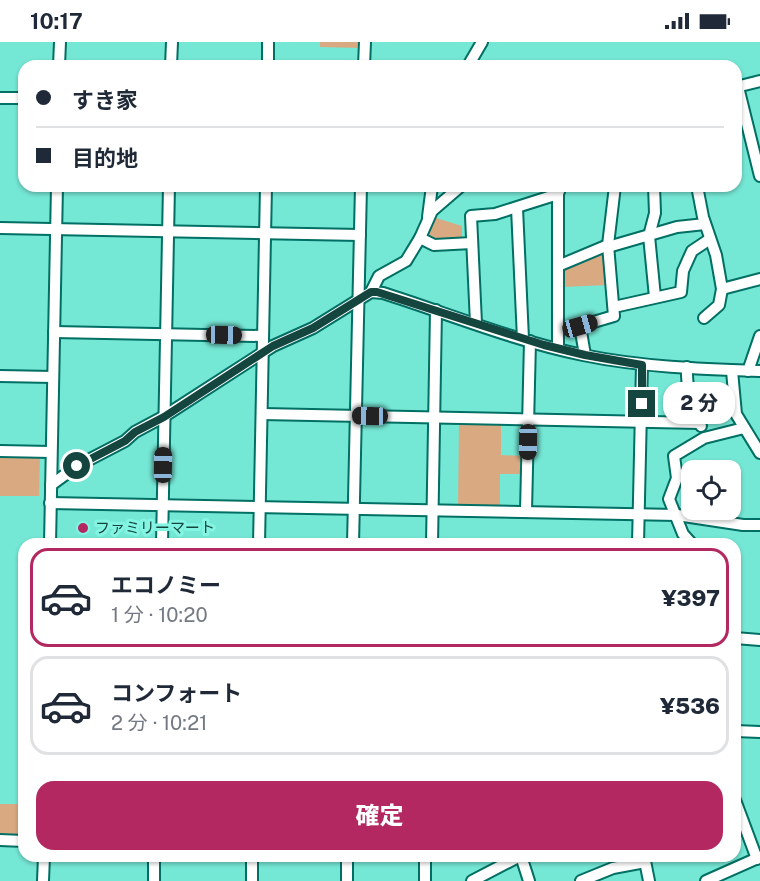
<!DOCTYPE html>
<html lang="ja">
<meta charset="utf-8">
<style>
:root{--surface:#fff;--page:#f6f6f7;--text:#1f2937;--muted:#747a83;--line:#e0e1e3;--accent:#b42861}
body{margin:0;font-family:"Public Sans","Noto Sans JP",sans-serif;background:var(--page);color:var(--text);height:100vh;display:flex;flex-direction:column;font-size:22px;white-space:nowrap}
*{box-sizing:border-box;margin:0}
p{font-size:20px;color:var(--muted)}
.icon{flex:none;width:33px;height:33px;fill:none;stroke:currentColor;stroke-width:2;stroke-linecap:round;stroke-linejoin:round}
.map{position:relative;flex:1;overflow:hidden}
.panel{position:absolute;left:18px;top:496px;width:723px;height:324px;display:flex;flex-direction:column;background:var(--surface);border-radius:18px;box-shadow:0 2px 4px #0004}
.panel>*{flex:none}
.hud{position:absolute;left:18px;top:18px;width:724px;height:132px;border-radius:18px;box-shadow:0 2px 4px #0004;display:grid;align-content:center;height:132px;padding:0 18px;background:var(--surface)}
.buttons{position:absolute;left:681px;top:418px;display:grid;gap:12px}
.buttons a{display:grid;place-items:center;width:60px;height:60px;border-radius:12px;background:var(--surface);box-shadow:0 2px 4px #0004;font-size:30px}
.end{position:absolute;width:27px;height:27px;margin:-14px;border:8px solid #14463f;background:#fff;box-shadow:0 0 0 3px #fff}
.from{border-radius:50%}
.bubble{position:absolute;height:42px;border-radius:18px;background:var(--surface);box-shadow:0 2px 4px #0004;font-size:20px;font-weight:800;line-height:42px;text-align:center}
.car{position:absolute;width:18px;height:36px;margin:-18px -9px;border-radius:8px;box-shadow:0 0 4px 2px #0007;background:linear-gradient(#222 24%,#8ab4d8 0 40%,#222 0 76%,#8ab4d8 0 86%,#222 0)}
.hud b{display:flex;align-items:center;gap:21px;height:57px;font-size:22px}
.hud b+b{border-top:2px solid var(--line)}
.hud i{width:15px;height:15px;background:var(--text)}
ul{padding:10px 0 0;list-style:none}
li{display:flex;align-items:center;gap:18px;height:99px;margin:0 12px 9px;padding:0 6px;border:3px solid var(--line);border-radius:18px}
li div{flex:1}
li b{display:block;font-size:22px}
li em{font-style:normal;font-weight:800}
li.selected{border-color:var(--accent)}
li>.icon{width:54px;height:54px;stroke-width:1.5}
.button{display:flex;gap:12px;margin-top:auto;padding:12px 18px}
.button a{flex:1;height:69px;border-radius:18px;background:var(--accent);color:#fff;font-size:24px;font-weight:800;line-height:69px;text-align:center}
.status{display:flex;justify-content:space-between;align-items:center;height:42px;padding:0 30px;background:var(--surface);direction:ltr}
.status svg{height:16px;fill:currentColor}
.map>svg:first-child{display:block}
.green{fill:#d9aa82}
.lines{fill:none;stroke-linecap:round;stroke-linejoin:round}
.minor-casing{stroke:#016f63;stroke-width:14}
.minor{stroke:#fff;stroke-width:10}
.route{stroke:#14463f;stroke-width:8}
.poi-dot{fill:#b42861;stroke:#83f5e2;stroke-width:2}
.labels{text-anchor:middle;stroke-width:6;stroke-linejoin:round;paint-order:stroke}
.poi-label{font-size:15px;fill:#14463f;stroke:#83f5e2;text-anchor:start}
</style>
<div class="status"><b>10:17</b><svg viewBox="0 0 49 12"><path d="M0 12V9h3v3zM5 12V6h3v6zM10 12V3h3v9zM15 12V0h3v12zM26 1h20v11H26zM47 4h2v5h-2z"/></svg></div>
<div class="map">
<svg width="760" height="839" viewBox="0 0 760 839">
<rect width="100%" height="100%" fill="#75e7d5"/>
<g class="green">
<path d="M 320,0 L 361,0 L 361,6 L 320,5 Z"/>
<path d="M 433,175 L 462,184 L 462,197 L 433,197 L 427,192 Z"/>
<path d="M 606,208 L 609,243 L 562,245 L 561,228 Z"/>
<path d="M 459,378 L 501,379 L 501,413 L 525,414 L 524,432 L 500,432 L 500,467 L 458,465 Z"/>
<path d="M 0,412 L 40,413 L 39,454 L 0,454 Z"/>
<rect x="0" y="762" width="24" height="34"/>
</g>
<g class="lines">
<defs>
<g id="minor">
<path d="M 59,24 L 60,0"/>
<path d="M 171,24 L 172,0"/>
<path d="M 268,24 L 268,0"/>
<path d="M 364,24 L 365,0"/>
<path d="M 468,24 L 482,0"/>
<path d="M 736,45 L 760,39"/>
<path d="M 738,45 L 760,134"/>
<path d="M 0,56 L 24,56"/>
<path d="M 654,144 L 655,171 L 649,194 L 655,255"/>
<path d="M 697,144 L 703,175 L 716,213 L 722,247 L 719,263 L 704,276"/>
<path d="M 517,166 L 523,297"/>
<path d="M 428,175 L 432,144"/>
<path d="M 0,186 L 360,193"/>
<path d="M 420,196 L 434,203 L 472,201"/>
<path d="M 608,205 L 677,185 L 705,182"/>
<path d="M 558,224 L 608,203"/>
<path d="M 722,247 L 760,237"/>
<path d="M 371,250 L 379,234 L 406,219 L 420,196 L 432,169 L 461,144"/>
<path d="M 614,265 L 681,250 L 683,229 L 692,209 L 710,197"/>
<path d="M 476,281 L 471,174 L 495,172 L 558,152"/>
<path d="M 54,290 L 262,294"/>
<path d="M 558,307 L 558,152 L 561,144"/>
<path d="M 585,313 L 580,284 L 614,274 L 608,203 L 615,144"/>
<path d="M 687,325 C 686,347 692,364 701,384"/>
<path d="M 732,329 L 736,372 L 760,411"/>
<path d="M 748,329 L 760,294"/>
<path d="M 0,334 L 53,335"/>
<path d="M 262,372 L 700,381"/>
<path d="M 0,409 L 51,410"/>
<path d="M 51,443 L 77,424 L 125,399 L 135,390 L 163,375 L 273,304 L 313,286 L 371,250 L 383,251 C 449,272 515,299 583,313 C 641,325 701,327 760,329"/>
<path d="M 50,461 L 677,473 L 743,483 L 760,483"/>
<path d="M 526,469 L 530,299"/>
<path d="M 50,502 L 57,144"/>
<path d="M 162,502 L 169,144"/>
<path d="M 259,502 L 266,144"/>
<path d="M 353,502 L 361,144"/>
<path d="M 432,502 L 436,268"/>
<path d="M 638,502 L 642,323"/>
<path d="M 692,502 L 683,492 L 669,457 L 677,436 L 674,414 L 704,396 L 744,386"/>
<path d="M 735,596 L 760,598"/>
<path d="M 735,689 L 760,690"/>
<path d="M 735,758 L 757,817"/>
<path d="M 0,798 L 24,799"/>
<path d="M 521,814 L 529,839"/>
<path d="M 644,814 L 649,839"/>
<path d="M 43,839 L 44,814"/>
<path d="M 154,839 L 154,814"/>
<path d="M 252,839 L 252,814"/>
<path d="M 347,839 L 347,814"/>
<path d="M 425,839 L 425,814"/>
<path d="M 472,839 L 520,814"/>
<path d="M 581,839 L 613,826 L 645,820"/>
<path d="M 706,839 L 760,815"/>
</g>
</defs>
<use href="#minor" class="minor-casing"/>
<use href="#minor" class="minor"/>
</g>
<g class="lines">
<path class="route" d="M 77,424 L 125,399 L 135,390 L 164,375 L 273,304 L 313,286 L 371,250 L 377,250 L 544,303 L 585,313 L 642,323 L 642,362"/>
</g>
<circle class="poi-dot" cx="83" cy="486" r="6"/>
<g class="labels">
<g class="poi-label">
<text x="95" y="491">ファミリーマート</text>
</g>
</g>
</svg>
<div class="buttons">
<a><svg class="icon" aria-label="locate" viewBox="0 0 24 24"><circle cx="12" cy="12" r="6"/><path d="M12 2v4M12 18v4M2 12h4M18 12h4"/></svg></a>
</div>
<i class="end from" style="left:77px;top:424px"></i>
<i class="end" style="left:642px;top:362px"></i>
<div class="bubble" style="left:663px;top:340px;width:72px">2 分</div>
<i class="car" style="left:580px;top:284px;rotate:74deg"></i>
<i class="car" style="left:224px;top:293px;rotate:91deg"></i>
<i class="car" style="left:370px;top:374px;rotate:271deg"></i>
<i class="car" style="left:528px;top:400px;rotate:181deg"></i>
<i class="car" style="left:163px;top:423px;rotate:1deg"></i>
<div class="hud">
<b><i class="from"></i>すき家</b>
<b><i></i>目的地</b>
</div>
<section class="panel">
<ul>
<li class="selected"><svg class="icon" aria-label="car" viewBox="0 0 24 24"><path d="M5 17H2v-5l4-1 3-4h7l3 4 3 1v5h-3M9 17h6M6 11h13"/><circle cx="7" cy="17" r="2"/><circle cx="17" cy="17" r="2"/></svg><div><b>エコノミー</b><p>1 分 · 10:20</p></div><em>¥397</em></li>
<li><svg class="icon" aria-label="car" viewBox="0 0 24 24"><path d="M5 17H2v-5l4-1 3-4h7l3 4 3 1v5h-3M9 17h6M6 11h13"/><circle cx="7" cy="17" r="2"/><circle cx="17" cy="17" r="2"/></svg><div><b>コンフォート</b><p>2 分 · 10:21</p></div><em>¥536</em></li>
</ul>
<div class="button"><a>確定</a></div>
</section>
</div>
